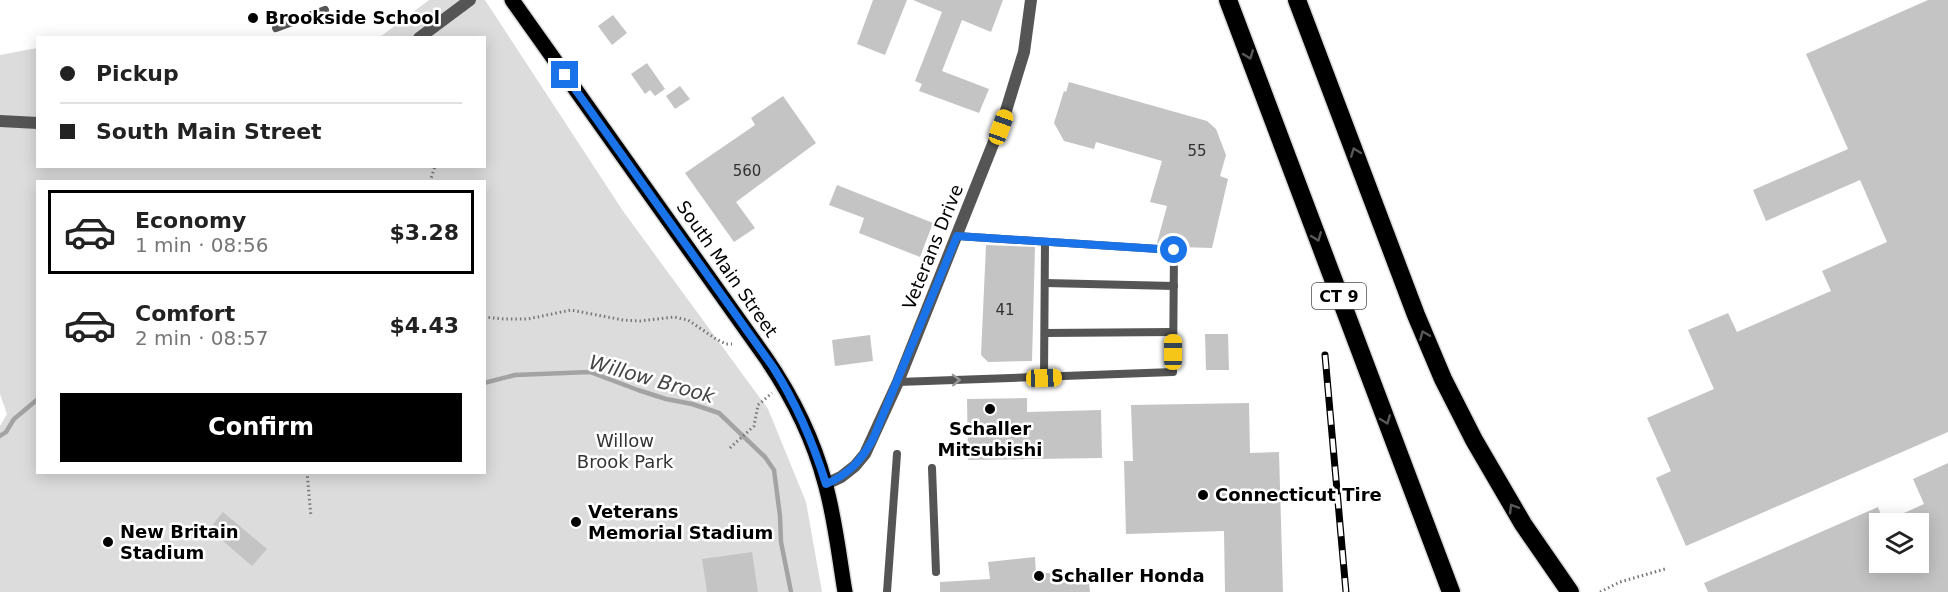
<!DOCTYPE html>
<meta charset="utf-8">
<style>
:root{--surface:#fff;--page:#f6f6f6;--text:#222;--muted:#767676;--line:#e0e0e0;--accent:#000}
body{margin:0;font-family:"DejaVu Sans",sans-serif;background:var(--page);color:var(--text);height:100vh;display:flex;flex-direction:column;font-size:22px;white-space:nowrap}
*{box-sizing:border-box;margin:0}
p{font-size:20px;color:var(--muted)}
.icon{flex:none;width:33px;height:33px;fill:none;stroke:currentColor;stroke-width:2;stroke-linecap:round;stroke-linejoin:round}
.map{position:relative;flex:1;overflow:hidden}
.panel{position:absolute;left:36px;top:180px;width:450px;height:294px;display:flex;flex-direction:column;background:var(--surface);border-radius:0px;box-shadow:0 3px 15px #0003}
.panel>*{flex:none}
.banner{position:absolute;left:36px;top:36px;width:450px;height:132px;border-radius:0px;box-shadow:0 3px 15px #0003;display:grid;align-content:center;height:132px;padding:0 24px;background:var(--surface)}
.fabs{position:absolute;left:1869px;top:513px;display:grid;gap:12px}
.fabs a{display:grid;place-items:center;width:60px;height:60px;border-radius:0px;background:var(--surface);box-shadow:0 3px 15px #0003;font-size:30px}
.end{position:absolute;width:27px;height:27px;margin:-14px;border:8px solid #1a73e8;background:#fff;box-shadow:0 0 0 3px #fff}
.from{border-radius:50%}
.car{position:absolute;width:18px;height:36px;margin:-18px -9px;border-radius:8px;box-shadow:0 0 4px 2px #0007;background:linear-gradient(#f5c518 24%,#345 0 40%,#f5c518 0 76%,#345 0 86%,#f5c518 0)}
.banner b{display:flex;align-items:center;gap:21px;height:57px;font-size:22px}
.banner b+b{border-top:2px solid var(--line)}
.banner i{width:15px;height:15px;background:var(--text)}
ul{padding:10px 0 0;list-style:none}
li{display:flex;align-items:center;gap:18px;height:84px;margin:0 12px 9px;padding:0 12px;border:3px solid transparent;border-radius:0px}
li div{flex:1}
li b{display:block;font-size:22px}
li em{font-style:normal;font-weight:700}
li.on{border-color:var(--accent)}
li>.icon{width:54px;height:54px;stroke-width:1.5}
.primary-button{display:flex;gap:12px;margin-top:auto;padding:12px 24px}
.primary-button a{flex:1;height:69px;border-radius:0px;background:var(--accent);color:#fff;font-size:24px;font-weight:700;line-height:69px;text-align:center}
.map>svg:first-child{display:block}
.green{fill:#dcdcdc;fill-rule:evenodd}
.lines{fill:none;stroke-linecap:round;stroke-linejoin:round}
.stream{stroke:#a3a3a3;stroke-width:4.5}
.building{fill:#c4c4c4;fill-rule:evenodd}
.primary-casing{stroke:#dbdbdb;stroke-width:18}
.motorway-casing{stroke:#dbdbdb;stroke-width:21}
.path{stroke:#777;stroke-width:3;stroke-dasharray:1.5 3;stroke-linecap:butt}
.service{stroke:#555;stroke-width:8}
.minor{stroke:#555;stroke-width:12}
.tertiary{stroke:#555;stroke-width:12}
.primary{stroke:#000;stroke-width:15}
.motorway{stroke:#000;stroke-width:18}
.rail-casing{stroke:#000;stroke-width:7}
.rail{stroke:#fff;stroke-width:4.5;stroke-dasharray:14;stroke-linecap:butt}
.oneway{stroke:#595959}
.oneway2{stroke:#999}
.route{stroke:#1a73e8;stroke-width:8}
.poi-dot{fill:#000;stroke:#fff;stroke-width:2}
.labels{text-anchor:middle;stroke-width:5;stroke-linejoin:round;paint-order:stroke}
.number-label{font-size:15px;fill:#313131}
.shield{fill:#fff;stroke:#4c4c4c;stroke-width:1.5}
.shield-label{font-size:16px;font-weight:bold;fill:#000}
.poi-label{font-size:18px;font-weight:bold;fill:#000;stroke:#fff;text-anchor:start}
.street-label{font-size:18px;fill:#000;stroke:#fff}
.park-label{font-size:18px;fill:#333;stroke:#fff}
.water-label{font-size:20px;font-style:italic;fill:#444;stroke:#fff}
</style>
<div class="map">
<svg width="1948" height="592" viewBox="0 0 1948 592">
<rect width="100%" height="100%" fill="#fff"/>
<path class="green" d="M 429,0 L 485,0 L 623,211 L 768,409 L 806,502 L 822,592 L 0,592 L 0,426 L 7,414 L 0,394 L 0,55 L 37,48 L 38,166 L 484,166 L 484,38 L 380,37 ZM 38,182 L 484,182 L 484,472 L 38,472 Z"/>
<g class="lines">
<g class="stream">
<path d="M 484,383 L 515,375 L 590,372 L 638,390 L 666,399 L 692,404 L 719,413 L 765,457 L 774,470 L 780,516 L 781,542 L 791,592"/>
<path d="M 0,436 L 6,432 L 14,419 L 38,399"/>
</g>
</g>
<g class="building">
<path d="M 873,0 L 907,0 L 885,55 L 857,44 Z"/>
<path d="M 913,0 L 1003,0 L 991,32 L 962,20 L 942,71 L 989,89 L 979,113 L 919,91 L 922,84 L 915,81 L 942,12 Z"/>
<path d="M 1928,0 L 1948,0 L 1948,432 L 1686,546 L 1656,478 L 1671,471 L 1647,418 L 1714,389 L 1688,330 L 1728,313 L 1737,332 L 1831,291 L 1822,271 L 1887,242 L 1860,180 L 1766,221 L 1753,190 L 1848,149 L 1806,54 Z"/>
<path d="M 613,15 L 627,33 L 612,45 L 598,26 Z"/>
<path d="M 647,63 L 665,89 L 655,96 L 650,90 L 645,94 L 631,74 Z"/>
<path d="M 1069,82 L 1207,121 L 1216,129 L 1226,155 L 1220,176 L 1228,179 L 1212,248 L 1179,247 L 1174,244 L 1157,243 L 1167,206 L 1150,202 L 1162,161 L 1096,142 L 1094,149 L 1064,141 L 1054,123 L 1064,91 L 1066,92 Z"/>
<path d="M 680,86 L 690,99 L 675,109 L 666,96 Z"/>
<path d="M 783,96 L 816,143 L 736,202 L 755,228 L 734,242 L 685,173 L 755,125 L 751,118 Z"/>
<path d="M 837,185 L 933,223 L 920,257 L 859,233 L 864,218 L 829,205 Z"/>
<path d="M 986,245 L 1035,247 L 1032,361 L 988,362 L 981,355 Z"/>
<path d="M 1205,334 L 1228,334 L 1229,370 L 1206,370 Z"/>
<path d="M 870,335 L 873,361 L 835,366 L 832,340 Z"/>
<path d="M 1027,398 L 1027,412 L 1101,410 L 1102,458 L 968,460 L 967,399 Z"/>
<path d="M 1249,403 L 1250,453 L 1279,452 L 1283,592 L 1225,592 L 1224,531 L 1126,534 L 1124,461 L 1133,461 L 1131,405 Z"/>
<path d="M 1948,463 L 1948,592 L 1708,592 L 1704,583 L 1878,507 L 1884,522 L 1924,504 L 1913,479 ZM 1880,524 L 1918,524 L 1918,562 L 1880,562 Z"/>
<path d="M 223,512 L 267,549 L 252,566 L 209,529 Z"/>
<path d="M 752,552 L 758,592 L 707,592 L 702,559 Z"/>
<path d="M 1035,557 L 1036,574 L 1088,570 L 1090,592 L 940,592 L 940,582 L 990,579 L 988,562 Z"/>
</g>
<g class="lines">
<defs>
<path id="primary" d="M 512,0 L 766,358 C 792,396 813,438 825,483 C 835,518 839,556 845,592"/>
<g id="motorway">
<path d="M 1228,0 L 1451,592"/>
<path d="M 1297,0 L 1416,315 L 1443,379 L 1474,440 L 1523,524 L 1570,592"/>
</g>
</defs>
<use href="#primary" class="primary-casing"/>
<use href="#motorway" class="motorway-casing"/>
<g class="path">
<path d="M 430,182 L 435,166"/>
<path d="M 484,317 L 504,319 L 528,319 L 571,310 L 623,320 L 640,321 L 674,317 L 688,320 L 716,339 L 726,344 L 732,344"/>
<path d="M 730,448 L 754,426 L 758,405 L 772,393"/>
<path d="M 307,472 L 311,517"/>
<path d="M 1600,592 L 1620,582 L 1665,569"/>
</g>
<g class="service">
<path d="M 276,28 L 325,10"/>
<path d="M 1045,283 L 1174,286"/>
<path d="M 1045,333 L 1173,332"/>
<path d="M 1044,378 L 1045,242"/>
<path d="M 898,382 L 1173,372 L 1174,250 L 957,236"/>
<path d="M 932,468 L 936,572"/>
<path d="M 887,592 L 897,454"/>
</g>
<g class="minor">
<path d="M 419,38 L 470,0"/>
<path d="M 0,121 L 38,123"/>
</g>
<path class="tertiary" d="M 826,484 L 841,477 L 855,466 L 865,454 L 898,382 L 1005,114 L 1024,52 L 1031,0"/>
<use href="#primary" class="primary"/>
<use href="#motorway" class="motorway"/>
<defs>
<path id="rail" d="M 1325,355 L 1346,592"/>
</defs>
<use href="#rail" class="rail-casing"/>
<use href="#rail" class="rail"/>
</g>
<defs><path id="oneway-chevron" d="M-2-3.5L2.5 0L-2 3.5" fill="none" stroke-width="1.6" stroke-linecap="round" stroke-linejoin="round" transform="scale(1.5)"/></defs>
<g class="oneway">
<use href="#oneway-chevron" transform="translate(1249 55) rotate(69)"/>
<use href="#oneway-chevron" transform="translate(1355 152) rotate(-111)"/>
<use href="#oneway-chevron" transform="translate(1317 237) rotate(69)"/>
<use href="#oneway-chevron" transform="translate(1424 335) rotate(-112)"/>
<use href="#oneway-chevron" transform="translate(1386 420) rotate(69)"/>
<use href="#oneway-chevron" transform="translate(1513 508) rotate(-121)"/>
</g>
<use class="oneway2" href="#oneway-chevron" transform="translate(956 380) rotate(-2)"/>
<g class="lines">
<path class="route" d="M 565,75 L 773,367 C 796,403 813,442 826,484 C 849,474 861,461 873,439 L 957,236 L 1174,250"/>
</g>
<g class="poi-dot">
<circle cx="253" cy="18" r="6"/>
<circle cx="990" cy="409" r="6"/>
<circle cx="1203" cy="495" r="6"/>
<circle cx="576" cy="522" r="6"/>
<circle cx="108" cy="542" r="6"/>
<circle cx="1039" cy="576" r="6"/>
</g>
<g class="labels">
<g class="number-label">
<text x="1197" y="156">55</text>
<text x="747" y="176">560</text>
<text x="1005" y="315">41</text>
</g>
<rect class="shield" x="1312" y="283" width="54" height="26" rx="4.5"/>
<g class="shield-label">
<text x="1339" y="302">CT 9</text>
</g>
<g class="poi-label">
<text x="265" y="24">Brookside School</text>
<text x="990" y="435" text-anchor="middle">Schaller<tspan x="990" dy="21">Mitsubishi</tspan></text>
<text x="1215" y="501">Connecticut Tire</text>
<text x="588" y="518">Veterans<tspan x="588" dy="21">Memorial Stadium</tspan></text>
<text x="120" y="538">New Britain<tspan x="120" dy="21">Stadium</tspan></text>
<text x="1051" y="582">Schaller Honda</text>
</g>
<g class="street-label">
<text transform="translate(933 247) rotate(-68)" y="6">Veterans Drive</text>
<text transform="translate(727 269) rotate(55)" y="6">South Main Street</text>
</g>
<g class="park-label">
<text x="625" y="447">Willow<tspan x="625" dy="21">Brook Park</tspan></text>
</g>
<g class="water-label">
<text transform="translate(652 379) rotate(16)" y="7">Willow Brook</text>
</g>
</g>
</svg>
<div class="fabs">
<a><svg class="icon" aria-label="layers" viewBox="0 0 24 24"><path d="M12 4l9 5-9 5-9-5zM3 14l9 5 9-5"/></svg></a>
</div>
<i class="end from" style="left:1174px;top:250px"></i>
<i class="end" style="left:565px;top:75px"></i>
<i class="car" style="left:1001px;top:127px;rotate:20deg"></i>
<i class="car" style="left:1173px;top:352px;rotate:0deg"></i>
<i class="car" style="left:1044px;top:378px;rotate:88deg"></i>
<div class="banner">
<b><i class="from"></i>Pickup</b>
<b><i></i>South Main Street</b>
</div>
<section class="panel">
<ul>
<li class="on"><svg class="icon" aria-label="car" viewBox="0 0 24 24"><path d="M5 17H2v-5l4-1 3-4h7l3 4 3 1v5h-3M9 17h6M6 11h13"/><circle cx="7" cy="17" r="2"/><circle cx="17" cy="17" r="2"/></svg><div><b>Economy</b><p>1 min · 08:56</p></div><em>$3.28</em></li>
<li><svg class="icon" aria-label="car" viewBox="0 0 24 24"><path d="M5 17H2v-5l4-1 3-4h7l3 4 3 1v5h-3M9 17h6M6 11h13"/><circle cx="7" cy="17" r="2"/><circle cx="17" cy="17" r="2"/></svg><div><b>Comfort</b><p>2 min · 08:57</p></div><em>$4.43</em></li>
</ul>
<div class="primary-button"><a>Confirm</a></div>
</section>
</div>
